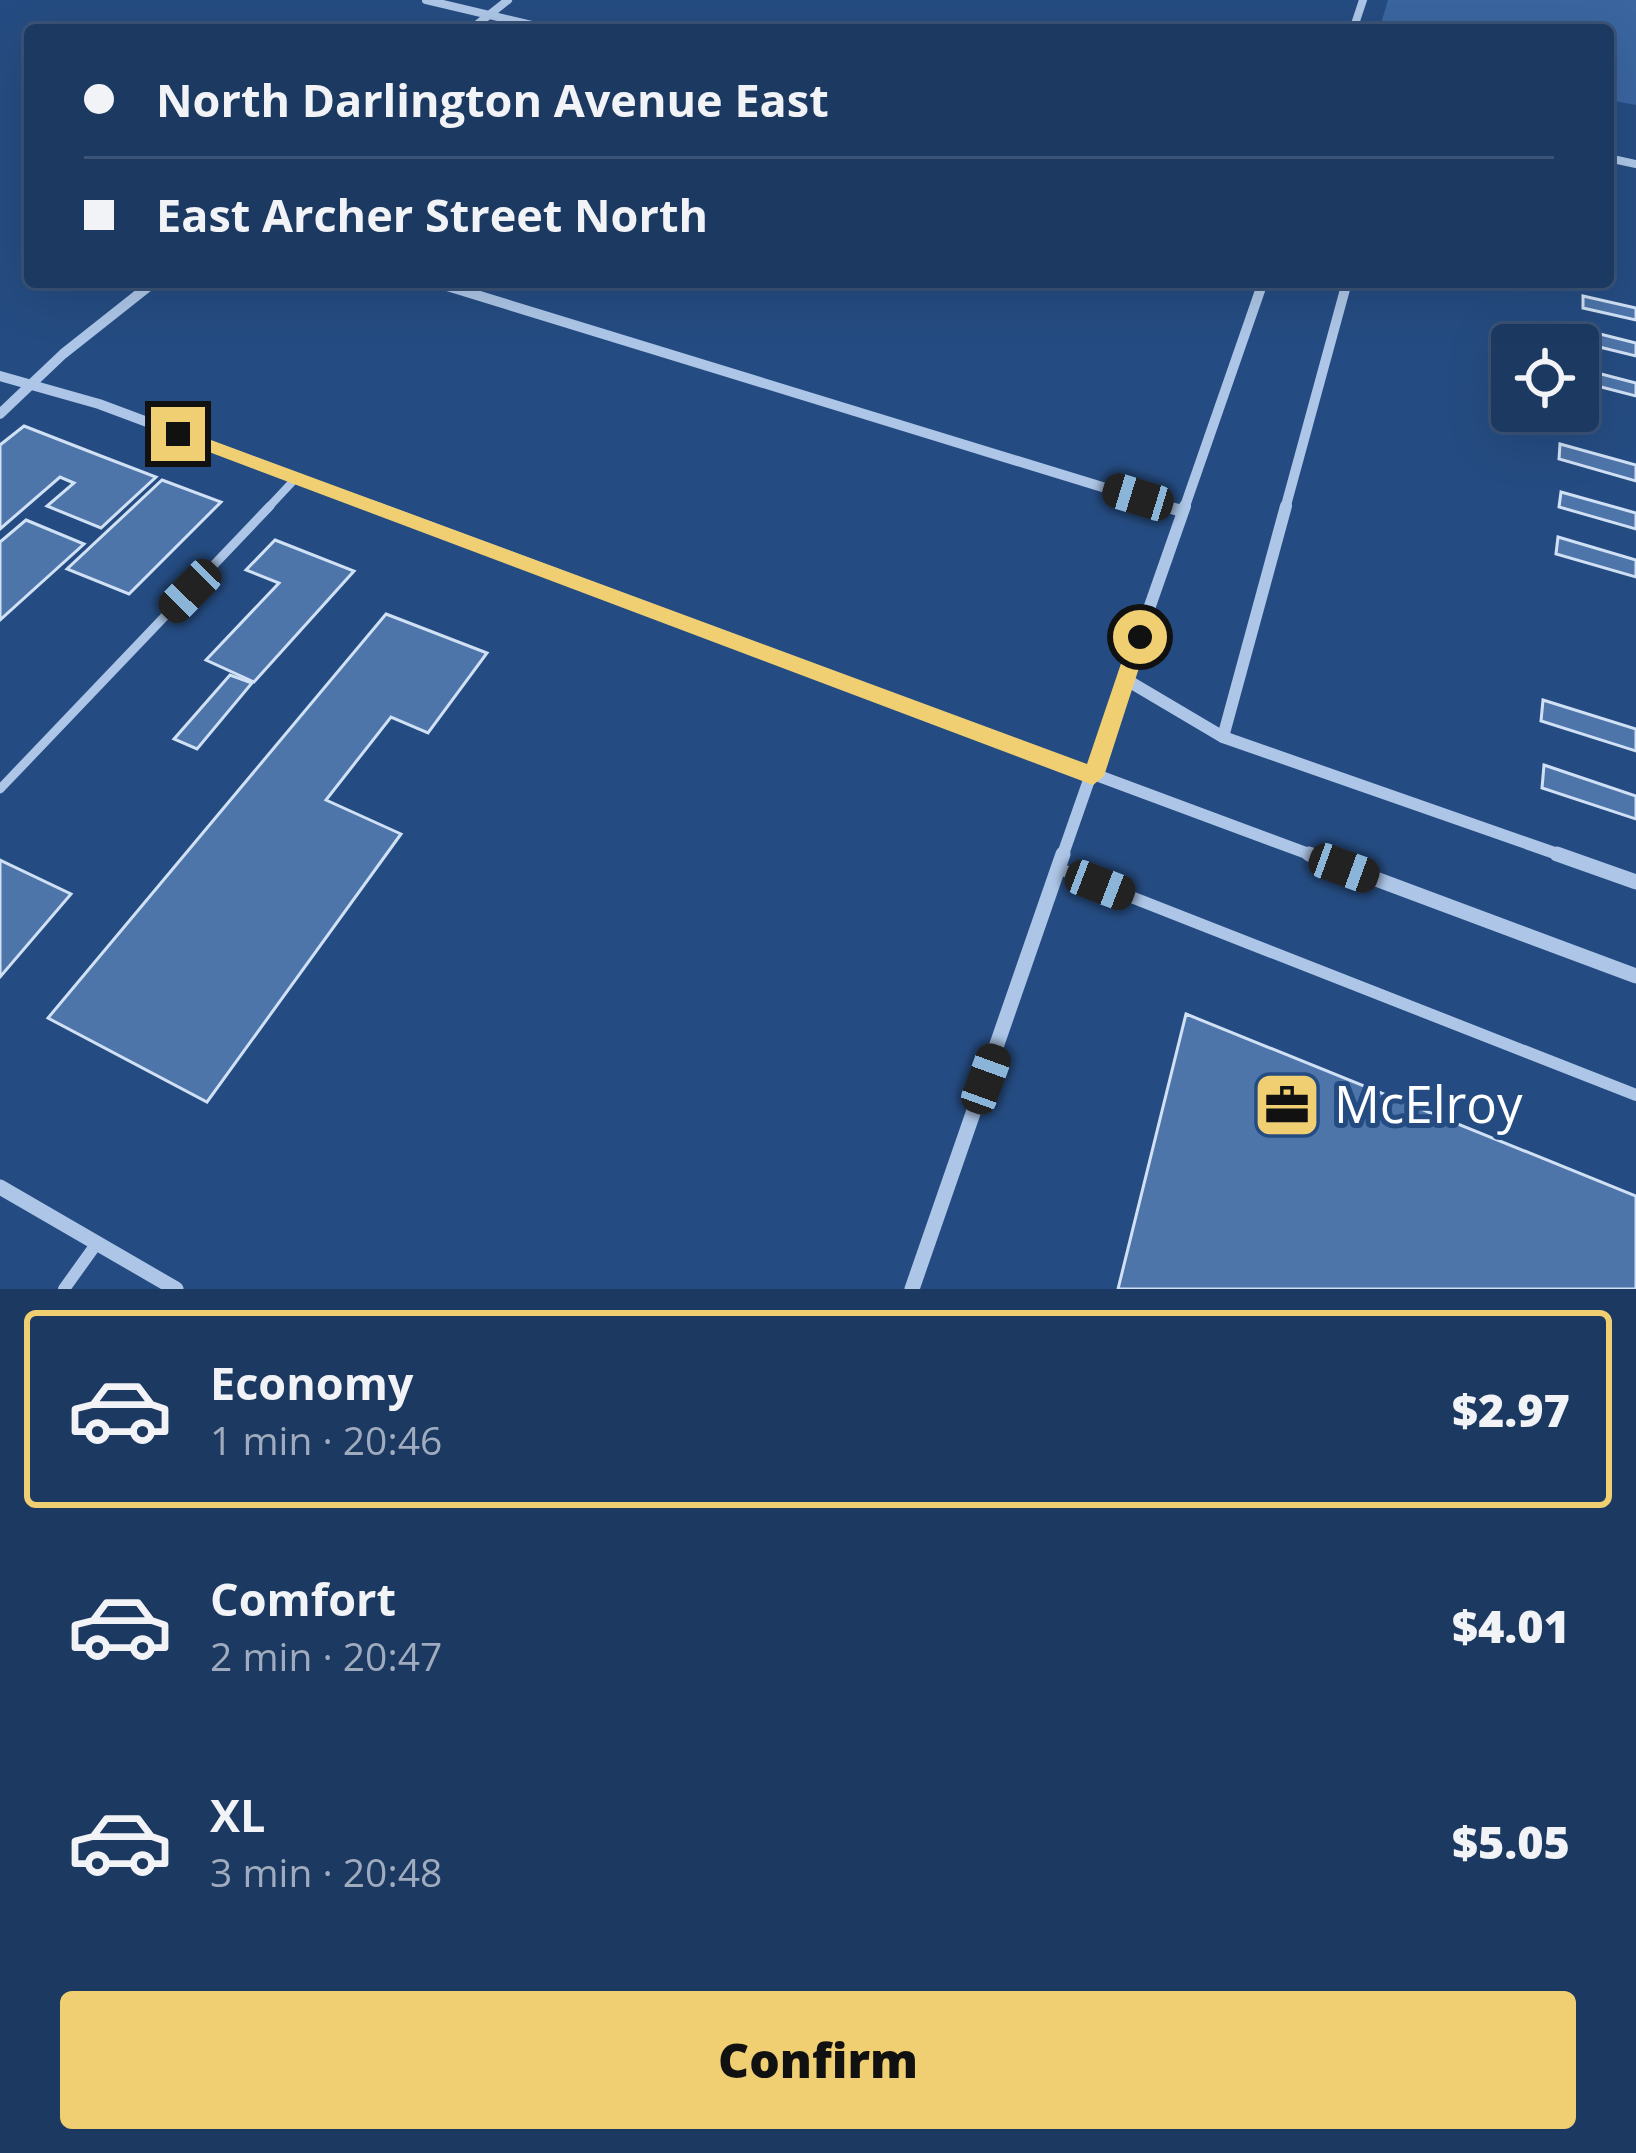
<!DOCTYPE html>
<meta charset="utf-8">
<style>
:root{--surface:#1c3962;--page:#29446b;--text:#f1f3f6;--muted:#a0acbe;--line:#3a5377;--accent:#f0cf72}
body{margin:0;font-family:"Open Sans",sans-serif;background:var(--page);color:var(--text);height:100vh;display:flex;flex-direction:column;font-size:45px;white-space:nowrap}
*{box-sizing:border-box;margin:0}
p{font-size:39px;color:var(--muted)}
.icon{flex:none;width:66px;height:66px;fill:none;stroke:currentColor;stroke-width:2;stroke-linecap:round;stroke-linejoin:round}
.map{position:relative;height:1289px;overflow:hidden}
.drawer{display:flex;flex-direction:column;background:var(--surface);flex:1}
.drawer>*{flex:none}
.guide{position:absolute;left:24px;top:24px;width:1590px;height:264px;border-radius:12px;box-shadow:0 12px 48px #0002,0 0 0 3px var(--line);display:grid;align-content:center;height:264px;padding:0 60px;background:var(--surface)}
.fabs{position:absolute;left:1491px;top:324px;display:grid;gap:24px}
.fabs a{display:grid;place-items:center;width:108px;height:108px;border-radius:12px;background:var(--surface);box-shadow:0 12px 48px #0002,0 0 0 3px var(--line);font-size:60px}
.end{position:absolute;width:54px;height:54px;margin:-27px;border:15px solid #f0cf72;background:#111;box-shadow:0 0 0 6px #111}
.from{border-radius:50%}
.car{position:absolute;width:36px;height:72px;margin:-36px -18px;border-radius:15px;box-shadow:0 0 9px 3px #0007;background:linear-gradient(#222 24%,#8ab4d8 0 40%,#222 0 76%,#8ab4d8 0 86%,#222 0)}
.guide b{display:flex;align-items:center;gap:42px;height:114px;font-size:45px}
.guide b+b{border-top:3px solid var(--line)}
.guide i{width:30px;height:30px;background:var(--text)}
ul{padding:21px 0 0;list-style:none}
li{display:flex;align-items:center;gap:36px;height:198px;margin:0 24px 18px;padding:0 36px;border:6px solid transparent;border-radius:12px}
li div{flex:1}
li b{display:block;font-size:45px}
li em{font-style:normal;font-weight:800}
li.active{border-color:var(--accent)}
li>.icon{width:108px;height:108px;stroke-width:1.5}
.button{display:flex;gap:24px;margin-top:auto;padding:24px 60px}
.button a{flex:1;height:138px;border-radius:12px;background:var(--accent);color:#111;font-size:48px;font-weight:800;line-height:138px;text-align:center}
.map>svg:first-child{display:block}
.green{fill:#3a659f}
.building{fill:#4e75aa;stroke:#d1e1f5;stroke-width:3}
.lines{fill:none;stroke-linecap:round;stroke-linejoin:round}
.lane-far2{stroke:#adc6e7;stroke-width:8}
.lane-far1{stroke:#adc6e7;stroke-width:9}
.lane{stroke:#adc6e7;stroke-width:12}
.street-far3{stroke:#adc6e7;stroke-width:8}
.street-far2{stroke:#adc6e7;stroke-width:10}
.street-far1{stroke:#adc6e7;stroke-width:12}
.street{stroke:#adc6e7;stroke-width:15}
.route{fill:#f0cf72}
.labels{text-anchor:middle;stroke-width:10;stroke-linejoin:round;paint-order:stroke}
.near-poi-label{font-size:51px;fill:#fff;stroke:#254c82;text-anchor:start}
</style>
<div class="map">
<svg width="1636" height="1289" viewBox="0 0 1636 1289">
<rect width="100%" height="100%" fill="#254c82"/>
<path class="green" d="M 1388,0 L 1636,0 L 1636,105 L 1608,100 L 1608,30 L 1379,30 Z"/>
<g class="building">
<path d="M 1583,296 L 1636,308 L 1636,320 L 1583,308 Z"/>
<path d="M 1576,328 L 1636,343 L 1636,356 L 1575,341 Z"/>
<path d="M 1578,368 L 1636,383 L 1636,396 L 1578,381 Z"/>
<path d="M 24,426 L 101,456 L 156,477 L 101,528 L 47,506 L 74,483 L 60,477 L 0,529 L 0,445 Z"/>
<path d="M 1560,444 L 1636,465 L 1636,481 L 1559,459 Z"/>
<path d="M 162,480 L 221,502 L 129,594 L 67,569 Z"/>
<path d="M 1561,492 L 1636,513 L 1636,529 L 1559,507 Z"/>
<path d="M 26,520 L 84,544 L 0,620 L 0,542 Z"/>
<path d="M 1558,537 L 1636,560 L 1636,577 L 1556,554 Z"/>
<path d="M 275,540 L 354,571 L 254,682 L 206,660 L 279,583 L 246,570 Z"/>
<path d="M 386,614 L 487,653 L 428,733 L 391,717 L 326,800 L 401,834 L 207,1102 L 48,1018 Z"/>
<path d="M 230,675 L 252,683 L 197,749 L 174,739 Z"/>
<path d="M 1543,700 L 1636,729 L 1636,751 L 1541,721 Z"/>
<path d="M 1544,765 L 1636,796 L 1636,819 L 1542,788 Z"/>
<path d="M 0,860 L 71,894 L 0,977 Z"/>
<path d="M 1186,1014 L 1636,1196 L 1636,1289 L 1118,1289 Z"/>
</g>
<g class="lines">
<path class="lane-far2" d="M 267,509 L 296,478"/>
<path class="lane-far1" d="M 0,789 L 270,506"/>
<g class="lane">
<path d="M 1060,869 L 1636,1095"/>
<path d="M 64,1289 L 97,1243"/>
</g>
<g class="street-far3">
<path d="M 426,0 L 553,30"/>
<path d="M 470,30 L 508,0"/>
<path d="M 1353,30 L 1363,0"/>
<path d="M 1608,158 L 1636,164"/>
</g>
<g class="street-far2">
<path d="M 434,282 L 1174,509"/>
<path d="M 0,376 L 99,404 L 380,509"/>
<path d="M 0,414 L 63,354 L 154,282"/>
<path d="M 1184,509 L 1263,282"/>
<path d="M 1285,509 L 1347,282"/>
</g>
<g class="street-far1">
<path d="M 372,506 L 1317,857"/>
<path d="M 1164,506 L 1182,511"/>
<path d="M 1125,679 L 1223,737 L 1566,857"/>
<path d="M 1223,737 L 1286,506"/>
<path d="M 1062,857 L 1185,506"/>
</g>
<g class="street">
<path d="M 1309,854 L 1636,976"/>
<path d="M 1557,854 L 1636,882"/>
<path d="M 0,1187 L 176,1289"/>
<path d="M 912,1289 L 1063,854"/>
</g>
</g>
<path class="route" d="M 172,430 L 184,430 L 1087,764 L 1130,637 L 1140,629 L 1149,637 L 1104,776 L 1093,785 L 172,438 Z"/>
<defs>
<symbol id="office-square" viewBox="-11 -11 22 22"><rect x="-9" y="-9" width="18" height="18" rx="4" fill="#f0cf72" stroke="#254c82"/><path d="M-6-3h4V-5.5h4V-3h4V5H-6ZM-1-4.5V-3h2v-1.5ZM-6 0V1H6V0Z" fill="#111"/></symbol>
</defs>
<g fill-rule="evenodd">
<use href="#office-square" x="1249" y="1067" width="76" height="76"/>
</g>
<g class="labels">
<g class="near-poi-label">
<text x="1334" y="1123">McElroy</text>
</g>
</g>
</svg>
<div class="fabs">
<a><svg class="icon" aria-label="locate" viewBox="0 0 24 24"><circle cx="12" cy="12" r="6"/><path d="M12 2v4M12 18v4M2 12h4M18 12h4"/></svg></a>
</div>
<i class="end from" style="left:1140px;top:637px"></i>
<i class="end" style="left:178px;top:434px"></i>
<i class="car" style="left:1138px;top:497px;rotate:287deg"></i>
<i class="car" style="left:190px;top:591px;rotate:224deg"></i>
<i class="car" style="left:1344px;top:868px;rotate:110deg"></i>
<i class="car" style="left:1100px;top:885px;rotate:111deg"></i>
<i class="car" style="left:986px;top:1079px;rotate:20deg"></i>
<div class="guide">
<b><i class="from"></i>North Darlington Avenue East</b>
<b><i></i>East Archer Street North</b>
</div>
</div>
<section class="drawer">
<ul>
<li class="active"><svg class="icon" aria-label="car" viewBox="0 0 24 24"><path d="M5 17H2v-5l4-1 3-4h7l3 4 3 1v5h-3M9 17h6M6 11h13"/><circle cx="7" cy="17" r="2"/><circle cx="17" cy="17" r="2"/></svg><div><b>Economy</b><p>1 min · 20:46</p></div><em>$2.97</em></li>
<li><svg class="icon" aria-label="car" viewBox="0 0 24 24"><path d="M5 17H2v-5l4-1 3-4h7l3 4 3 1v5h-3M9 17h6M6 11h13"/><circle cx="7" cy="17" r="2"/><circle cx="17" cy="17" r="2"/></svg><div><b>Comfort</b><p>2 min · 20:47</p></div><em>$4.01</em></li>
<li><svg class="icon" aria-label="car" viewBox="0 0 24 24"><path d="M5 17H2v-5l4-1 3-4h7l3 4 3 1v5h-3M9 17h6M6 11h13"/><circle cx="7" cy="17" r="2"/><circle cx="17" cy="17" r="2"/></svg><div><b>XL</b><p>3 min · 20:48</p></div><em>$5.05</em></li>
</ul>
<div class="button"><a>Confirm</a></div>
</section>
